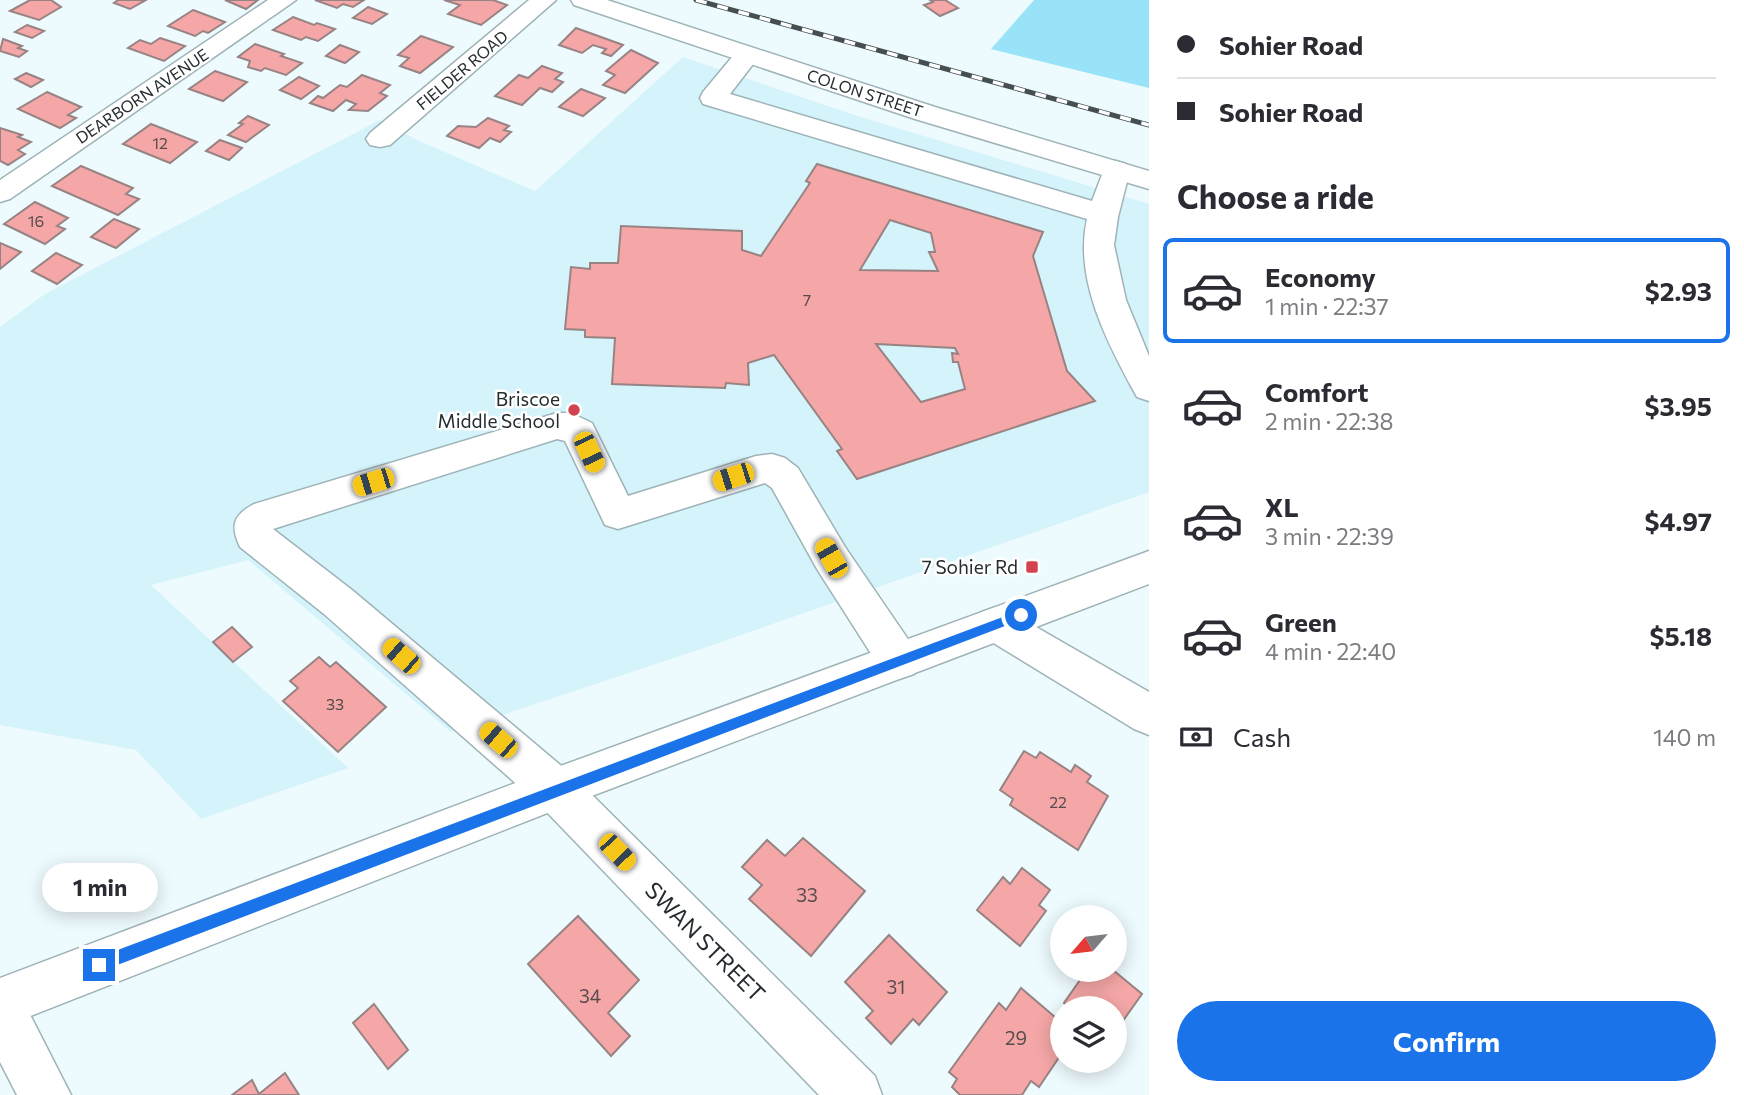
<!DOCTYPE html>
<meta charset="utf-8">
<style>
:root{--surface:#fff;--page:#f7f7f7;--text:#2b2b33;--muted:#7c7c81;--line:#e1e1e2;--accent:#1a73e8}
body{margin:0;font-family:Commissioner,sans-serif;background:var(--page);color:var(--text);height:100vh;display:flex;flex-direction:column;font-size:26px;white-space:nowrap}
*{box-sizing:border-box;margin:0}
p{font-size:23px;color:var(--muted)}
.icon{flex:none;width:38px;height:38px;fill:none;stroke:currentColor;stroke-width:2;stroke-linecap:round;stroke-linejoin:round}
.map{position:relative;flex:1;overflow:hidden}
.panel{display:flex;flex-direction:column;background:var(--surface);width:595px}
.panel>*{flex:none}
.banner{display:grid;align-content:center;height:154px;padding:0 28px;background:var(--surface)}
.needle{width:46px;rotate:242deg}
.buttons{position:absolute;left:1050px;top:905px;display:grid;gap:14px}
.buttons a{display:grid;place-items:center;width:77px;height:77px;border-radius:50%;background:var(--surface);box-shadow:0 4px 18px #0003;font-size:35px}
.end{position:absolute;width:32px;height:32px;margin:-16px;border:9px solid #1a73e8;background:#fff;box-shadow:0 0 0 4px #fff}
.from{border-radius:50%}
.bubble{position:absolute;height:49px;border-radius:24px;background:var(--surface);box-shadow:0 4px 18px #0003;font-size:23px;font-weight:700;line-height:49px;text-align:center}
.car{position:absolute;width:21px;height:42px;margin:-21px -10px;border-radius:9px;box-shadow:0 0 5px 2px #0007;background:linear-gradient(#f5c518 24%,#345 0 40%,#f5c518 0 76%,#345 0 86%,#f5c518 0)}
.banner b{display:flex;align-items:center;gap:24px;height:66px;font-size:26px}
.banner b+b{border-top:2px solid var(--line)}
.banner i{width:18px;height:18px;background:var(--text)}
ul{padding:0;list-style:none}
li{display:flex;align-items:center;gap:21px;height:105px;margin:0 14px 10px;padding:0 14px;border:4px solid transparent;border-radius:10px}
li div{flex:1}
li b{display:block;font-size:26px}
li em{font-style:normal;font-weight:700}
li.current{border-color:var(--accent)}
li>.icon{width:63px;height:63px;stroke-width:1.5}
h2{padding:0 28px;font-size:32px;line-height:84px}
.pay{display:flex;align-items:center;gap:18px;height:77px;padding:0 28px;font-size:26px}
.pay p{margin-inline-start:auto}
.primary-button{display:flex;gap:14px;margin-top:auto;padding:14px 28px}
.primary-button a{flex:1;height:80px;border-radius:42px;background:var(--accent);color:#fff;font-size:28px;font-weight:700;line-height:80px;text-align:center}
main{display:flex;flex:1;min-height:0}
.map>svg:first-child{display:block}
.built{fill:#d4f3fb}
.green{fill:#98e3f7}
.building{fill:#f4a7a6;stroke:#978383;stroke-width:2;fill-rule:evenodd}
.lines{fill:none;stroke-linecap:round;stroke-linejoin:round}
.minor-casing{stroke:#9eb3b8;stroke-width:3}
.major-casing{stroke:#9eb3b8;stroke-width:3}
.minor{fill:#fff;fill-rule:evenodd}
.major{fill:#fff;fill-rule:evenodd}
.rail-casing{stroke:#454e51;stroke-width:5}
.rail{stroke:#fff;stroke-width:3.5;stroke-dasharray:11;stroke-linecap:butt}
.route{fill:#1a73e8}
.poi-dot{fill:#d3434f;stroke:#fff;stroke-width:2.5}
.labels{text-anchor:middle;stroke-width:5;stroke-linejoin:round;paint-order:stroke}
.far-street-label{font-size:16px;fill:#252d30;stroke:#fff}
.number-label{font-size:16px;fill:#594c4e}
.poi-label{font-size:19px;fill:#252d30;stroke:#fff;text-anchor:end}
.near-number-label{font-size:19px;fill:#594c4e}
.near-street-label{font-size:23px;fill:#252d30;stroke:#fff}
</style>
<main>
<div class="map">
<svg width="1149" height="1095" viewBox="0 0 1149 1095">
<rect width="100%" height="100%" fill="#eefbfe"/>
<path class="built" d="M 683,57 L 858,116 L 1149,204 L 1149,492 L 707,647 L 451,732 L 248,560 L 151,585 L 348,768 L 201,819 L 136,750 L 0,725 L 0,327 L 45,294 L 380,120 L 417,140 L 535,191 Z"/>
<path class="green" d="M 1034,0 L 1149,0 L 1149,88 L 991,49 Z"/>
<g class="building">
<path d="M 30,0 L 51,0 L 61,7 L 39,20 L 10,11 Z"/>
<path d="M 118,0 L 146,0 L 130,9 L 114,3 Z"/>
<path d="M 225,0 L 258,0 L 246,9 Z"/>
<path d="M 315,0 L 364,0 L 353,7 L 343,4 L 337,8 Z"/>
<path d="M 444,0 L 493,0 L 507,5 L 481,25 L 448,14 L 460,5 Z"/>
<path d="M 930,0 L 945,0 L 958,8 L 940,16 L 924,5 L 933,2 Z"/>
<path d="M 368,7 L 387,14 L 372,24 L 353,18 Z"/>
<path d="M 193,10 L 225,22 L 208,33 L 203,31 L 195,36 L 168,26 Z"/>
<path d="M 293,17 L 314,25 L 317,23 L 335,29 L 318,41 L 306,37 L 301,40 L 273,30 Z"/>
<path d="M 27,25 L 44,31 L 32,38 L 15,32 Z"/>
<path d="M 576,28 L 623,45 L 611,56 L 602,53 L 606,49 L 593,45 L 582,53 L 559,45 Z"/>
<path d="M 421,36 L 453,47 L 420,73 L 400,66 L 409,58 L 398,55 Z"/>
<path d="M 160,38 L 185,46 L 164,61 L 128,48 L 140,40 L 151,44 Z"/>
<path d="M 3,39 L 22,46 L 18,48 L 27,51 L 19,57 L 0,51 Z"/>
<path d="M 255,44 L 284,54 L 281,56 L 302,63 L 286,75 L 265,68 L 261,71 L 248,67 L 250,61 L 238,57 Z"/>
<path d="M 340,45 L 359,52 L 345,63 L 326,56 Z"/>
<path d="M 631,50 L 658,63 L 625,93 L 603,85 L 615,75 L 606,71 Z"/>
<path d="M 542,66 L 562,73 L 555,79 L 563,82 L 552,92 L 540,88 L 522,105 L 495,96 L 519,75 L 528,78 Z"/>
<path d="M 215,71 L 247,82 L 223,101 L 189,89 Z"/>
<path d="M 26,73 L 43,80 L 31,87 L 15,79 Z"/>
<path d="M 362,75 L 390,85 L 380,93 L 387,96 L 368,111 L 349,110 L 356,104 L 346,100 L 333,111 L 310,103 L 318,96 L 323,98 L 340,85 L 347,87 Z"/>
<path d="M 299,77 L 319,86 L 301,99 L 280,90 Z"/>
<path d="M 581,89 L 605,98 L 583,116 L 559,107 Z"/>
<path d="M 47,92 L 81,107 L 68,115 L 76,118 L 60,128 L 18,109 Z"/>
<path d="M 248,116 L 269,125 L 246,142 L 228,135 L 243,124 L 239,123 Z"/>
<path d="M 488,118 L 509,126 L 504,130 L 511,132 L 500,142 L 490,138 L 479,148 L 447,136 L 458,126 L 476,127 Z"/>
<path d="M 151,124 L 197,142 L 170,163 L 123,144 Z"/>
<path d="M 0,128 L 22,135 L 18,137 L 31,142 L 18,150 L 25,154 L 8,165 L 0,161 Z"/>
<path d="M 220,140 L 242,148 L 229,160 L 206,151 Z"/>
<path d="M 817,164 L 1043,232 L 1033,256 L 1067,371 L 1095,401 L 857,479 L 837,451 L 842,449 L 774,355 L 748,363 L 749,385 L 726,383 L 725,388 L 612,384 L 615,338 L 585,337 L 585,330 L 565,329 L 571,267 L 590,269 L 590,263 L 618,263 L 621,226 L 742,231 L 742,250 L 761,256 L 810,183 L 806,181 ZM 890,220 L 931,233 L 935,252 L 929,252 L 938,271 L 860,270 ZM 876,344 L 955,348 L 958,354 L 952,353 L 953,362 L 958,362 L 965,389 L 921,402 Z"/>
<path d="M 81,166 L 133,188 L 126,194 L 139,199 L 118,215 L 52,186 Z"/>
<path d="M 35,202 L 68,218 L 57,226 L 65,229 L 45,244 L 4,224 Z"/>
<path d="M 114,219 L 139,229 L 116,248 L 91,237 Z"/>
<path d="M 0,243 L 21,252 L 0,269 Z"/>
<path d="M 56,253 L 82,265 L 57,284 L 32,271 Z"/>
<path d="M 232,627 L 252,647 L 233,662 L 213,642 Z"/>
<path d="M 319,657 L 330,667 L 336,662 L 386,707 L 338,752 L 283,701 L 298,688 L 290,681 Z"/>
<path d="M 1024,751 L 1036,758 L 1040,752 L 1071,772 L 1075,765 L 1091,776 L 1087,782 L 1108,796 L 1078,850 L 1010,805 L 1013,799 L 1000,790 Z"/>
<path d="M 803,838 L 865,891 L 811,956 L 749,899 L 762,885 L 742,867 L 767,840 L 785,856 Z"/>
<path d="M 1022,868 L 1050,890 L 1039,905 L 1046,911 L 1020,946 L 977,910 L 1003,877 L 1010,884 Z"/>
<path d="M 578,916 L 639,980 L 608,1013 L 630,1036 L 611,1056 L 528,964 Z"/>
<path d="M 889,935 L 947,992 L 919,1025 L 913,1019 L 891,1044 L 866,1018 L 873,1011 L 845,982 Z"/>
<path d="M 1087,970 L 1113,970 L 1142,994 L 1115,1032 L 1115,1008 L 1069,1008 L 1064,1003 Z"/>
<path d="M 1021,988 L 1062,1023 L 1062,1033 L 1056,1042 L 1062,1048 L 1062,1053 L 1039,1087 L 1031,1081 L 1022,1095 L 960,1095 L 952,1087 L 957,1079 L 949,1072 L 999,1003 L 1006,1010 Z"/>
<path d="M 374,1004 L 408,1050 L 388,1069 L 353,1023 Z"/>
<path d="M 285,1073 L 299,1095 L 232,1095 L 252,1080 L 259,1094 Z"/>
</g>
<g class="lines">
<defs>
<g id="minor">
<path d="M 268,0 L 296,0 L 10,199 L 0,202 L 0,180 Z"/>
<path d="M 529,0 L 556,0 L 390,145 L 380,147 L 370,145 L 366,139 L 370,133 Z"/>
<path d="M 747,47 L 756,50 L 760,55 L 730,94 L 1092,201 L 1106,164 L 1116,161 L 1126,164 L 1130,170 L 1118,217 L 1114,245 L 1126,300 L 1149,356 L 1149,401 L 1137,397 L 1132,388 C 1105,338 1074,277 1087,219 L 703,104 L 700,98 L 703,92 L 738,50 Z"/>
<path d="M 557,413 L 571,413 L 592,423 L 628,496 L 756,456 L 772,454 L 785,458 L 798,468 L 845,547 L 914,648 L 920,661 L 914,674 L 899,679 L 884,674 L 817,569 L 772,488 L 765,483 L 618,529 L 605,525 L 565,441 L 557,439 L 273,529 L 352,590 L 571,774 L 875,1076 L 882,1095 L 819,1095 L 539,804 L 324,614 L 240,547 C 230,526 233,515 254,504 Z"/>
<path d="M 996,607 L 1010,612 L 1149,692 L 1149,735 L 1134,729 L 982,636 L 976,624 L 982,612 Z"/>
<path d="M 0,984 L 18,991 L 71,1095 L 17,1095 L 0,1062 Z"/>
</g>
<g id="major">
<path d="M 571,0 L 607,0 L 935,107 L 1149,171 L 1149,189 L 915,119 L 574,5 Z"/>
<path d="M 1149,551 L 1149,584 L 555,810 L 0,1028 L 0,978 L 555,768 Z"/>
</g>
</defs>
<use href="#minor" class="minor-casing"/>
<use href="#major" class="major-casing"/>
<use href="#minor" class="minor"/>
<use href="#major" class="major"/>
<defs>
<path id="rail" d="M 696,0 L 1149,125"/>
</defs>
<use href="#rail" class="rail-casing"/>
<use href="#rail" class="rail"/>
</g>
<path class="route" d="M 1021,610 L 1026,611 L 1026,618 L 99,972 L 92,965 L 99,957 Z"/>
<g class="poi-dot">
<circle cx="574" cy="410" r="7"/>
<rect x="1025" y="560" width="14" height="14" rx="3.5"/>
</g>
<g class="labels">
<g class="far-street-label">
<text transform="translate(462 70) rotate(-40)" y="6">FIELDER ROAD</text>
<text transform="translate(865 93) rotate(18)" y="6">COLON STREET</text>
<text transform="translate(142 96) rotate(-34)" y="6">DEARBORN AVENUE</text>
</g>
<g class="number-label">
<text x="160" y="149">12</text>
<text x="36" y="227">16</text>
<text x="807" y="306">7</text>
<text x="335" y="710">33</text>
<text x="1058" y="808">22</text>
</g>
<g class="poi-label">
<text x="560" y="406">Briscoe<tspan x="560" dy="22">Middle School</tspan></text>
<text x="1018" y="574">7 Sohier Rd</text>
</g>
<g class="near-number-label">
<text x="807" y="902">33</text>
<text x="896" y="994">31</text>
<text x="590" y="1003">34</text>
<text x="1016" y="1045">29</text>
</g>
<g class="near-street-label">
<text transform="translate(705 942) rotate(45)" y="8">SWAN STREET</text>
</g>
</g>
</svg>
<div class="buttons">
<a><svg class="needle" viewBox="-14 -14 28 28"><path d="M0-13l5 13h-10z" fill="#e53935"/><path d="M0 13l5-13h-10z" fill="#7c7c81"/></svg></a>
<a><svg class="icon" aria-label="layers" viewBox="0 0 24 24"><path d="M12 4l9 5-9 5-9-5zM3 14l9 5 9-5"/></svg></a>
</div>
<i class="end from" style="left:1021px;top:615px"></i>
<i class="end" style="left:99px;top:965px"></i>
<div class="bubble" style="left:42px;top:863px;width:116px">1 min</div>
<i class="car" style="left:589px;top:452px;rotate:155deg"></i>
<i class="car" style="left:733px;top:477px;rotate:252deg"></i>
<i class="car" style="left:373px;top:482px;rotate:253deg"></i>
<i class="car" style="left:831px;top:558px;rotate:330deg"></i>
<i class="car" style="left:401px;top:656px;rotate:311deg"></i>
<i class="car" style="left:498px;top:740px;rotate:311deg"></i>
<i class="car" style="left:617px;top:852px;rotate:136deg"></i>
</div>
<section class="panel">
<div class="banner">
<b><i class="from"></i>Sohier Road</b>
<b><i></i>Sohier Road</b>
</div>
<h2>Choose a ride</h2>
<ul>
<li class="current"><svg class="icon" aria-label="car" viewBox="0 0 24 24"><path d="M5 17H2v-5l4-1 3-4h7l3 4 3 1v5h-3M9 17h6M6 11h13"/><circle cx="7" cy="17" r="2"/><circle cx="17" cy="17" r="2"/></svg><div><b>Economy</b><p>1 min · 22:37</p></div><em>$2.93</em></li>
<li><svg class="icon" aria-label="car" viewBox="0 0 24 24"><path d="M5 17H2v-5l4-1 3-4h7l3 4 3 1v5h-3M9 17h6M6 11h13"/><circle cx="7" cy="17" r="2"/><circle cx="17" cy="17" r="2"/></svg><div><b>Comfort</b><p>2 min · 22:38</p></div><em>$3.95</em></li>
<li><svg class="icon" aria-label="car" viewBox="0 0 24 24"><path d="M5 17H2v-5l4-1 3-4h7l3 4 3 1v5h-3M9 17h6M6 11h13"/><circle cx="7" cy="17" r="2"/><circle cx="17" cy="17" r="2"/></svg><div><b>XL</b><p>3 min · 22:39</p></div><em>$4.97</em></li>
<li><svg class="icon" aria-label="car" viewBox="0 0 24 24"><path d="M5 17H2v-5l4-1 3-4h7l3 4 3 1v5h-3M9 17h6M6 11h13"/><circle cx="7" cy="17" r="2"/><circle cx="17" cy="17" r="2"/></svg><div><b>Green</b><p>4 min · 22:40</p></div><em>$5.18</em></li>
</ul>
<div class="pay"><svg class="icon" aria-label="cash" viewBox="0 0 24 24"><path d="M3 7h18v10H3z"/><circle cx="12" cy="12" r="2"/></svg>Cash<p>140 m</p></div>
<div class="primary-button"><a>Confirm</a></div>
</section>
</main>
